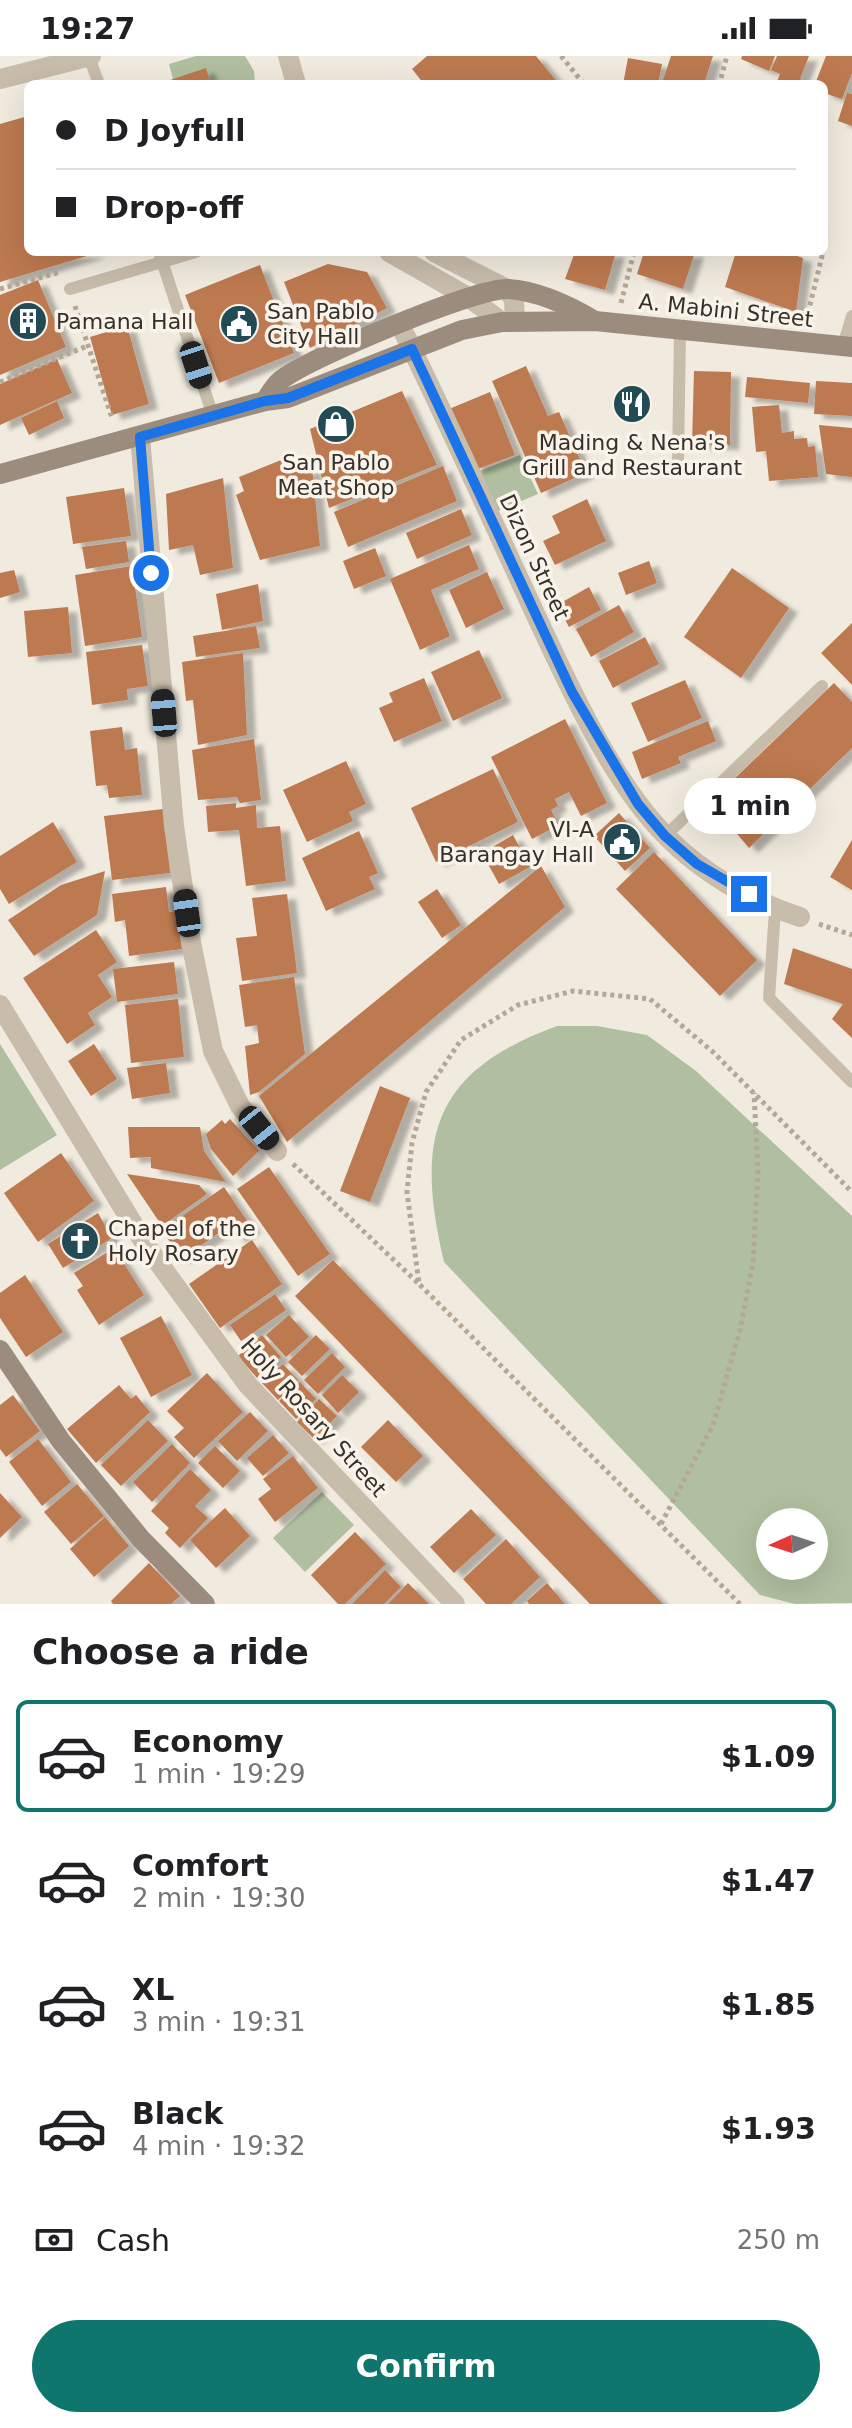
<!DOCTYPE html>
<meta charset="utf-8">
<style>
:root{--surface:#fff;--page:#f2f2f2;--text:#202124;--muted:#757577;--line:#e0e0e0;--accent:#0f766e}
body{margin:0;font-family:"DejaVu Sans",sans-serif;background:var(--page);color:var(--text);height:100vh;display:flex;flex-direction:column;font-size:30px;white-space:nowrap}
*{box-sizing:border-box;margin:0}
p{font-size:26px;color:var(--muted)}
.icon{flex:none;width:44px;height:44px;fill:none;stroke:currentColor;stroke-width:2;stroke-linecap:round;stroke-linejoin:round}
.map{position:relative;height:1548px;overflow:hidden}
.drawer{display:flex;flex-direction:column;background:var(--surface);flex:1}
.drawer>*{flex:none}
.guide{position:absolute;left:24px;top:24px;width:804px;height:176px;border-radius:12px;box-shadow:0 8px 32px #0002;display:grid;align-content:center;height:176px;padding:0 32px;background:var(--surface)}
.needle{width:52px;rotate:267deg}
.tools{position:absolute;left:756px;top:1452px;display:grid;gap:16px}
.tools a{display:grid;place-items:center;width:72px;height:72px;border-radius:50%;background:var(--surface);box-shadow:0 8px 32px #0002;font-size:40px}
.end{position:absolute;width:36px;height:36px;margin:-18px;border:10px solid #1a73e8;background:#fff;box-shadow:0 0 0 4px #fff}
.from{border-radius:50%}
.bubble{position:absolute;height:56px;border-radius:28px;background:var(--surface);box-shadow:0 8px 32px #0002;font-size:26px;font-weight:800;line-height:56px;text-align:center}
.car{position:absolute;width:24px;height:48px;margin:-24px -12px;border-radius:10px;box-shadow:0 0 6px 2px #0007;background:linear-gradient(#222 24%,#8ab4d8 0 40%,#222 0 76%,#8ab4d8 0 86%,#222 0)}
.guide b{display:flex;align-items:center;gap:28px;height:76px;font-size:30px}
.guide b+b{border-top:2px solid var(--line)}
.guide i{width:20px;height:20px;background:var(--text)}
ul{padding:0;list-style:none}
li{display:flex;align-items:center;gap:24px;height:112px;margin:0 16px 12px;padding:0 16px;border:4px solid transparent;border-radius:12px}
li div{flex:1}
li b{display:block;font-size:30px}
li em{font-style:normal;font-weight:800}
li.active{border-color:var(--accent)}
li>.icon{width:72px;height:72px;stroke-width:1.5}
h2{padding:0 32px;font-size:36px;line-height:96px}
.pay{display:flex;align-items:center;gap:20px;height:88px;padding:0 32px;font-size:30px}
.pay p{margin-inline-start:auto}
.primary-button{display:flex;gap:16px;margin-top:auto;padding:16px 32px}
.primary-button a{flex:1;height:92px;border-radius:48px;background:var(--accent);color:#fff;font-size:32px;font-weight:800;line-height:92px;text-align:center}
.status{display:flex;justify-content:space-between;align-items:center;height:56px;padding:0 40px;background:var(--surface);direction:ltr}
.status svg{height:22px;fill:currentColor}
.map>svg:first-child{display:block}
.green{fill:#b0bf9f;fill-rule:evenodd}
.building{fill:#bd7950;filter:url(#shadow)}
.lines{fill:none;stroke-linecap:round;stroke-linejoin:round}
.path{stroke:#b4a795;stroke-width:5;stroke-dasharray:4 4;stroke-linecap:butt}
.lane{stroke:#c8bcab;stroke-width:12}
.street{stroke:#c8bcab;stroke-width:20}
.secondary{stroke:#9c8c7d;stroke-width:20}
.route{stroke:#1a73e8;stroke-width:10}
.labels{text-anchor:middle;stroke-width:7;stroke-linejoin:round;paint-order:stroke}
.street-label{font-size:22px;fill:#37302a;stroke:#f9f4eb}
.poi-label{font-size:22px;fill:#37302a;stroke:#f9f4eb;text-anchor:start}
</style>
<div class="status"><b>19:27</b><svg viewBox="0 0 49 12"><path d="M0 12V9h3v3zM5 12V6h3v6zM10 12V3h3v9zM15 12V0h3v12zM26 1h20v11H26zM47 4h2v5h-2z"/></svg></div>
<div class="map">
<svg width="852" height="1548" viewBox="0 0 852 1548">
<defs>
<filter id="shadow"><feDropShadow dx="9" dy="5" stdDeviation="2" flood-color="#0004"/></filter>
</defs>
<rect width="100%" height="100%" fill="#f1ebdf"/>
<g class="green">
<path d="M 196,0 L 245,0 L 254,15 L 255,28 L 211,28 L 206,13 L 173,23 L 169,8 Z"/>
<path d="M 520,399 L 538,438 L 493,457 L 474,417 Z"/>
<path d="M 557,970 L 597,970 L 647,979 L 696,1015 L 852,1160 L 852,1547 L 795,1548 L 760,1539 L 444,1206 C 415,1083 431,1016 557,970 ZM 770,1466 L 814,1466 L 814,1510 L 770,1510 Z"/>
<path d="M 0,988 L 57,1079 L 0,1114 Z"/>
<path d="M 322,1436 L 354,1469 L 305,1516 L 273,1482 Z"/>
</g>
<g class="building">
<path d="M 427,0 L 536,0 L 559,28 L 424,28 L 412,13 Z"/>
<path d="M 671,0 L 713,0 L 704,28 L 663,24 Z"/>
<path d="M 742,0 L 775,0 L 769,15 L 741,3 Z"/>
<path d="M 777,0 L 809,0 L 800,23 L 812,28 L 776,28 L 780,18 L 771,14 Z"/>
<path d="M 826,0 L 852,0 L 852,17 L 842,43 L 824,37 L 824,28 L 815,28 Z"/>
<path d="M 628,2 L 662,8 L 658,28 L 623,28 Z"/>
<path d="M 206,12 L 211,28 L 160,28 L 173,23 Z"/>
<path d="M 847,37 L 852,38 L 852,70 L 838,65 Z"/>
<path d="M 28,60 L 28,196 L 97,197 L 0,226 L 0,68 Z"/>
<path d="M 575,196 L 616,196 L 605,234 L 565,223 Z"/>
<path d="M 644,196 L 695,196 L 683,233 L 637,218 Z"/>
<path d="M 736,196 L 785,196 L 803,202 L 796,256 L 725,231 Z"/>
<path d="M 328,208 L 367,216 L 387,252 L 310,292 L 284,226 Z"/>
<path d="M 260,209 L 294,297 L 219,327 L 185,239 Z"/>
<path d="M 38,224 L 66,291 L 0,319 L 0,239 Z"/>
<path d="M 127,270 L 149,348 L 112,359 L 90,281 Z"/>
<path d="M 57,303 L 72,337 L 0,369 L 0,328 Z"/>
<path d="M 526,310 L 548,360 L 559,356 L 586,417 L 541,437 L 492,325 Z"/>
<path d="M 694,315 L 731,316 L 730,389 L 692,388 Z"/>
<path d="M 747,321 L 810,327 L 808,347 L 745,341 Z"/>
<path d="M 816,325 L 852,327 L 852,360 L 814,358 Z"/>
<path d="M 402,335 L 437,409 L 329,452 L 310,373 Z"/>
<path d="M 490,336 L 515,399 L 475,414 L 449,353 Z"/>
<path d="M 57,345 L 64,362 L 29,379 L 21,362 Z"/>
<path d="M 779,349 L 782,377 L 794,375 L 794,383 L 807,382 L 808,391 L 815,390 L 818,421 L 769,425 L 766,395 L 756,396 L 752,351 Z"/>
<path d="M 819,369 L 852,372 L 852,421 L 826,418 Z"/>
<path d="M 291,400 L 295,416 L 312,411 L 320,490 L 260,504 L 236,439 L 244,435 L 239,421 Z"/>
<path d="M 443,410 L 457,445 L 348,491 L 334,456 Z"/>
<path d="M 223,422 L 233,512 L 200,519 L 193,489 L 169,494 L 166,438 Z"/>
<path d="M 124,432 L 131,480 L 73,488 L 66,441 Z"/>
<path d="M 587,443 L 606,485 L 555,509 L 543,485 L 560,477 L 552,460 Z"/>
<path d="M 461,453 L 472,479 L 417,503 L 406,477 Z"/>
<path d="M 126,485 L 129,506 L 86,513 L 82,491 Z"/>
<path d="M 469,489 L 479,513 L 431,534 L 450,580 L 420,594 L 390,523 Z"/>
<path d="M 375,492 L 386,520 L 354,533 L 343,505 Z"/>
<path d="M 649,505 L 657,527 L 626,539 L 618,517 Z"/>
<path d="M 132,510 L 142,581 L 85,590 L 75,519 Z"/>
<path d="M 732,512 L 789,552 L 741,622 L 684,581 Z"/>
<path d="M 14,514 L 20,536 L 0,542 L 0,517 Z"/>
<path d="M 487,516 L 504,553 L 466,572 L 449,534 Z"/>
<path d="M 258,528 L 263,565 L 222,574 L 216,538 Z"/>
<path d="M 589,531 L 601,554 L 569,571 L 557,549 Z"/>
<path d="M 619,549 L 634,576 L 591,601 L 576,573 Z"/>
<path d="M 68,551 L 72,597 L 28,601 L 24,555 Z"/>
<path d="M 852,567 L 852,629 L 821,597 Z"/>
<path d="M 256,570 L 260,592 L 196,601 L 193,580 Z"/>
<path d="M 645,581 L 659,608 L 613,632 L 599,605 Z"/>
<path d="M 142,589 L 148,630 L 127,633 L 128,644 L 92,649 L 86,596 Z"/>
<path d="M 479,594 L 502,642 L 453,665 L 431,616 Z"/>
<path d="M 243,597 L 247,679 L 198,689 L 193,644 L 186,645 L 182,606 Z"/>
<path d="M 424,622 L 442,665 L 394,686 L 379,652 L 393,646 L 389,637 Z"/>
<path d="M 685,624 L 702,662 L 648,686 L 631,647 Z"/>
<path d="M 834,627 L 852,646 L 852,692 L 749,792 L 710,746 Z"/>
<path d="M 565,663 L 607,747 L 581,760 L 569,736 L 555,743 L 558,750 L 551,754 L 559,769 L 532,783 L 491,701 Z"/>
<path d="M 708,665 L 716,685 L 678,701 L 681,707 L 642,723 L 632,696 Z"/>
<path d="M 122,671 L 125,694 L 137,692 L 142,739 L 109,742 L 107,729 L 96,730 L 90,675 Z"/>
<path d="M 254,683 L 261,744 L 240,747 L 237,741 L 198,744 L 192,694 Z"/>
<path d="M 346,705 L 366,748 L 349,756 L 353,765 L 307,786 L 283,734 Z"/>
<path d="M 493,713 L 518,766 L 436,806 L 411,752 Z"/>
<path d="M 236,747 L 236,752 L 256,749 L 257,772 L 280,770 L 286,825 L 246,830 L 239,774 L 208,776 L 206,750 Z"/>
<path d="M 163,753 L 170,817 L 112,824 L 104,760 Z"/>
<path d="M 619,757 L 650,792 L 625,815 L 594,780 Z"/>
<path d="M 53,766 L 77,806 L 9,848 L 0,833 L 0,800 Z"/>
<path d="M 359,775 L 378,817 L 369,821 L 375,833 L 326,855 L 302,802 Z"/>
<path d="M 513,779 L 530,811 L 499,828 L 482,797 Z"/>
<path d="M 852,784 L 852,834 L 830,821 Z"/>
<path d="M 654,796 L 757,904 L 720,940 L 616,833 Z"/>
<path d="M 541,810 L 565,851 L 287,1086 L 259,1040 Z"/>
<path d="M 105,815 L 97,859 L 34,900 L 8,864 L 61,829 Z"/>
<path d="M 166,831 L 169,856 L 177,855 L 182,893 L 129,900 L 125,864 L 115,866 L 112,838 Z"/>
<path d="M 437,833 L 461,869 L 442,882 L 418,846 Z"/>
<path d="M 287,838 L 297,917 L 242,925 L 236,882 L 257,880 L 252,842 Z"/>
<path d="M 96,874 L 117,906 L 98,919 L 112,941 L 88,957 L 95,969 L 67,988 L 23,922 Z"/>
<path d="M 793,892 L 852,913 L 852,982 L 832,963 L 843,948 L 784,928 Z"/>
<path d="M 174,906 L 178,938 L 117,946 L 113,913 Z"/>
<path d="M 294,921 L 305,998 L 259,1036 L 250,1039 L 245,990 L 259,987 L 257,969 L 245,971 L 239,929 Z"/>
<path d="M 178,943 L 184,1001 L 131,1007 L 125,949 Z"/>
<path d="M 94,988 L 117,1023 L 91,1040 L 68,1005 Z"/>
<path d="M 166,1007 L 170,1037 L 132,1043 L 127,1012 Z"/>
<path d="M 380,1030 L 410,1042 L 370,1146 L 340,1135 Z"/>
<path d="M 230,1063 L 259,1095 L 233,1120 L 211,1093 L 206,1078 L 222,1064 L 225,1068 Z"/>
<path d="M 128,1071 L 200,1071 L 204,1095 L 226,1126 L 151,1112 L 151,1101 L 130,1102 Z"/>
<path d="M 61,1097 L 94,1145 L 38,1186 L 4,1137 Z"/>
<path d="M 269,1111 L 330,1198 L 298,1220 L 237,1133 Z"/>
<path d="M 127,1118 L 199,1129 L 207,1138 L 162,1170 Z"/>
<path d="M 224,1131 L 252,1172 L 237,1182 L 229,1170 L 181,1203 L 162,1174 Z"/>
<path d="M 98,1157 L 112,1182 L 63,1212 L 48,1188 Z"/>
<path d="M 252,1184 L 282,1228 L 220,1272 L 189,1228 Z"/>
<path d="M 114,1192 L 144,1239 L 99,1269 L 77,1234 L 83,1230 L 74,1217 Z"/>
<path d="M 333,1204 L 504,1382 L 663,1548 L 590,1548 L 295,1240 Z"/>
<path d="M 25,1219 L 63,1276 L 26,1301 L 0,1262 L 0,1237 Z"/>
<path d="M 275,1238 L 286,1254 L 241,1285 L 230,1269 Z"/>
<path d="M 289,1259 L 309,1281 L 286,1301 L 266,1279 Z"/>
<path d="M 161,1260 L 192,1319 L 151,1341 L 120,1282 Z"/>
<path d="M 262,1279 L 281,1301 L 257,1322 L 238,1300 Z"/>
<path d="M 316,1279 L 330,1293 L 302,1320 L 288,1306 Z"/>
<path d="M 332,1297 L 345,1311 L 318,1338 L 304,1324 Z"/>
<path d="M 283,1308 L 298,1324 L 278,1344 L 262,1327 Z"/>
<path d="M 207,1317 L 243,1356 L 194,1402 L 174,1381 L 184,1372 L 167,1355 Z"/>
<path d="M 342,1319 L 359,1336 L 338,1357 L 322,1339 Z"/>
<path d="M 300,1326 L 316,1343 L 296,1363 L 279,1345 Z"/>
<path d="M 119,1329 L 131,1343 L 136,1339 L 150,1356 L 96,1407 L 67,1373 Z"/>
<path d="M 13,1339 L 40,1375 L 6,1401 L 0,1393 L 0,1349 Z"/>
<path d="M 319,1343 L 337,1360 L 314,1383 L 297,1366 Z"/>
<path d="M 250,1356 L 268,1375 L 237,1405 L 218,1385 Z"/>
<path d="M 148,1364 L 168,1385 L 121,1430 L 101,1409 Z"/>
<path d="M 388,1364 L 423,1400 L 396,1426 L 361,1391 Z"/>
<path d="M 273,1379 L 289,1397 L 263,1420 L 247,1402 Z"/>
<path d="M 38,1383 L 71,1426 L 42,1450 L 9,1406 Z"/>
<path d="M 172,1388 L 190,1407 L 152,1446 L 133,1426 Z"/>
<path d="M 215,1390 L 240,1415 L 223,1432 L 198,1407 Z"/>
<path d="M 293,1400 L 318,1432 L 275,1466 L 258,1443 L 271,1433 L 263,1423 Z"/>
<path d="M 190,1413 L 211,1434 L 195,1450 L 208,1462 L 180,1492 L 165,1477 L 169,1472 L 151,1455 Z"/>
<path d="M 77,1428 L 104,1460 L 71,1488 L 44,1456 Z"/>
<path d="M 0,1437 L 22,1461 L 0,1482 Z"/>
<path d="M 225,1452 L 250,1480 L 216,1512 L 190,1484 Z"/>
<path d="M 471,1453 L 496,1479 L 454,1517 L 430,1491 Z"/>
<path d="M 105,1461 L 129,1490 L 94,1521 L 70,1493 Z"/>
<path d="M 355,1476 L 386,1508 L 345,1548 L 338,1548 L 311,1519 Z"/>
<path d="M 506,1483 L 540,1521 L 511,1548 L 486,1548 L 463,1523 Z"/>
<path d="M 149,1507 L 180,1540 L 171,1548 L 113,1548 L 111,1545 Z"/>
<path d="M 385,1514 L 401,1531 L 384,1548 L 352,1548 Z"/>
<path d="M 408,1527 L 429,1548 L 388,1548 Z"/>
<path d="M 547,1527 L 565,1548 L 529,1548 L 527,1545 Z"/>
</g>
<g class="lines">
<g class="path">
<path d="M 561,0 L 584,28"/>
<path d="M 721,22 L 727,0"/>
<path d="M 0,233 L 60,216"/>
<path d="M 621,247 L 634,196"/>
<path d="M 75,250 L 112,362"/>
<path d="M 806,265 L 823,196"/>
<path d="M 0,326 L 87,290"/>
<path d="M 819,868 L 852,879"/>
<path d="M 293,1108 L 419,1228"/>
<path d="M 661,1468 L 713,1369 L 740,1274 L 753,1207 L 758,1115 L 754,1037"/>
<path d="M 740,1548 L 419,1228 L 407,1136 L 412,1087 L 426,1036 L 461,984 L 518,949 L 573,935 L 650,943 L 712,995 L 852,1136"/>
</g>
<g class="lane">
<path d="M 89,1 L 99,28"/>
<path d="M 159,196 L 213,360"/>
<path d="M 70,233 L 196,196"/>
<path d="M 843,290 L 852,260"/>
<path d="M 678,408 L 680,273"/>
<path d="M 665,780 L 822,630"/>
<path d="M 775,854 L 769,942 L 852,1026"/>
</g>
<g class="street">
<path d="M 288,0 L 296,28"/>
<path d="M 0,23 L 91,0"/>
<path d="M 389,196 L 468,241 L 502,266"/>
<path d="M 434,196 L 507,233 L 514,244 L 515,266"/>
<path d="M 400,269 C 449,367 493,467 539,566 C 571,634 613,727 666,780 C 701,816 752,846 800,861"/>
<path d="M 140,381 L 174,770 L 191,886 L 213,995 L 240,1050 L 277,1095"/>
<path d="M 0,949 L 147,1191 L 248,1329 L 455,1548"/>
</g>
<g class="secondary">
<path d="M 265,345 C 269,339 274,330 280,325 C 303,304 478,231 508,233 C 538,235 570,250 595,265"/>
<path d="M 0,418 L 265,345 L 288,342 L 462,274 L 502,266 L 595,265 L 852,291"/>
<path d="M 0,1294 L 61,1385 L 141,1483 L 205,1548"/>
</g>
</g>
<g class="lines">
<path class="route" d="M 151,517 L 140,381 L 265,345 L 288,342 L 412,293 L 572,636 L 638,748 L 665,780 L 697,808 L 749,838"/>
</g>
<defs>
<symbol id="building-disc" viewBox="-11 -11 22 22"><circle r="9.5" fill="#224b56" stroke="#f9f4eb"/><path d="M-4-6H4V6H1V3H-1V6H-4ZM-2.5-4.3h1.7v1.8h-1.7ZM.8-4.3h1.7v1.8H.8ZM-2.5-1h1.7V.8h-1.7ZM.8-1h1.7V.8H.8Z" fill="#fff"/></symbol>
<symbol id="civic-disc" viewBox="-11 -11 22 22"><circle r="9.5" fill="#224b56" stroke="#f9f4eb"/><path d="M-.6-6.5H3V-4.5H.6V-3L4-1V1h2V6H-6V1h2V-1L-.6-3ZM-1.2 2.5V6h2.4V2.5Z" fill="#fff"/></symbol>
<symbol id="restaurant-disc" viewBox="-11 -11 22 22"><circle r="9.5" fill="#224b56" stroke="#f9f4eb"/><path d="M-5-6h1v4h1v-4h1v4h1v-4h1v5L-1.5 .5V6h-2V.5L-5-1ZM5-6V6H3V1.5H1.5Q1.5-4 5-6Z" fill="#fff"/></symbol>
<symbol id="shop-disc" viewBox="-11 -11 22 22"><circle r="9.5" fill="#224b56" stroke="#f9f4eb"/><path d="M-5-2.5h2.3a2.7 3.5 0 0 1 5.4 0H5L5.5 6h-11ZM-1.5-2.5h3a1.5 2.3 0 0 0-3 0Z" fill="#fff"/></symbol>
<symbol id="church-disc" viewBox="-11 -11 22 22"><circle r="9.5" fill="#224b56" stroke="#f9f4eb"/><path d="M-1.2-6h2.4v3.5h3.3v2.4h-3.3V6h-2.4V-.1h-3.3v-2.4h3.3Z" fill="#fff"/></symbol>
</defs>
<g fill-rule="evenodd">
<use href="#building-disc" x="6" y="243" width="44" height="44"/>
<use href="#civic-disc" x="217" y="246" width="44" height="44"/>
<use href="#restaurant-disc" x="610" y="326" width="44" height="44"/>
<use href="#shop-disc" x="314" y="346" width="44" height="44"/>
<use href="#civic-disc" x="600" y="764" width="44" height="44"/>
<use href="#church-disc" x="58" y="1163" width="44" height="44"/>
</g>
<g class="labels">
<g class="street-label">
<text transform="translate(726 254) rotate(6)" y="8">A. Mabini Street</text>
<text transform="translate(535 501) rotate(65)" y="8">Dizon Street</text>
<text transform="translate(314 1361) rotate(48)" y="8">Holy Rosary Street</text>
</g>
<g class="poi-label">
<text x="267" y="263">San Pablo<tspan x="267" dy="25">City Hall</tspan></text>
<text x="56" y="273">Pamana Hall</text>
<text x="632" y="394" text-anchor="middle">Mading &amp; Nena's<tspan x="632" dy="25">Grill and Restaurant</tspan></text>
<text x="336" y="414" text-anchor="middle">San Pablo<tspan x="336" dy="25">Meat Shop</tspan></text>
<text x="594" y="781" text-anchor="end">VI-A<tspan x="594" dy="25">Barangay Hall</tspan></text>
<text x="108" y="1180">Chapel of the<tspan x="108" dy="25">Holy Rosary</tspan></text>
</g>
</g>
</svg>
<div class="tools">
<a><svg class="needle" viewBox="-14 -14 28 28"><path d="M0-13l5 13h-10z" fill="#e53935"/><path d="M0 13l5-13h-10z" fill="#757577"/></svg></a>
</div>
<i class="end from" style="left:151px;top:517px"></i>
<i class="end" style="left:749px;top:838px"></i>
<div class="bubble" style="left:684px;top:722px;width:132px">1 min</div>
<i class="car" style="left:196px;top:309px;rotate:162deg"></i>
<i class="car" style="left:164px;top:657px;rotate:355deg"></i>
<i class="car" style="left:187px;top:857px;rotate:352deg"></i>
<i class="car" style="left:259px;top:1072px;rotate:141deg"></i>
<div class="guide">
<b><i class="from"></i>D Joyfull</b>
<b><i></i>Drop-off</b>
</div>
</div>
<section class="drawer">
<h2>Choose a ride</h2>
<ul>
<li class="active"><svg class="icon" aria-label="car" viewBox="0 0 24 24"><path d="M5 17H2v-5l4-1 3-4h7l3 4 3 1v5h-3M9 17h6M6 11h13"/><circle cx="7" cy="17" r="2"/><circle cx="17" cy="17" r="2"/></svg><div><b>Economy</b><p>1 min · 19:29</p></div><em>$1.09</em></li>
<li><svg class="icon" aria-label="car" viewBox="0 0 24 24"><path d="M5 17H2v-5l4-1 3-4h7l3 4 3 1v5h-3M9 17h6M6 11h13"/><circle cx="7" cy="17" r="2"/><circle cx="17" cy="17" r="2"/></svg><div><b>Comfort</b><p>2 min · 19:30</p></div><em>$1.47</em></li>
<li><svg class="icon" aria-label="car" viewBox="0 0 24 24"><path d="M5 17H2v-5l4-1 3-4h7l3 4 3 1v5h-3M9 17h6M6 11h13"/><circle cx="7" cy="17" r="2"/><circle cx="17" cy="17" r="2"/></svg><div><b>XL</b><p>3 min · 19:31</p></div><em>$1.85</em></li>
<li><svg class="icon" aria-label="car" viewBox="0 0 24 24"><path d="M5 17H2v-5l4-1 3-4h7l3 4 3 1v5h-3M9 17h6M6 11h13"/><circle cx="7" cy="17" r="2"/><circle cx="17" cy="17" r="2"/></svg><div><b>Black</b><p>4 min · 19:32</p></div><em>$1.93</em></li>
</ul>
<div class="pay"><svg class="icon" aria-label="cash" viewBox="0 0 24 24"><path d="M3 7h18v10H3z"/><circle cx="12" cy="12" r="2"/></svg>Cash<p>250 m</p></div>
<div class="primary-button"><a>Confirm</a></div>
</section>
